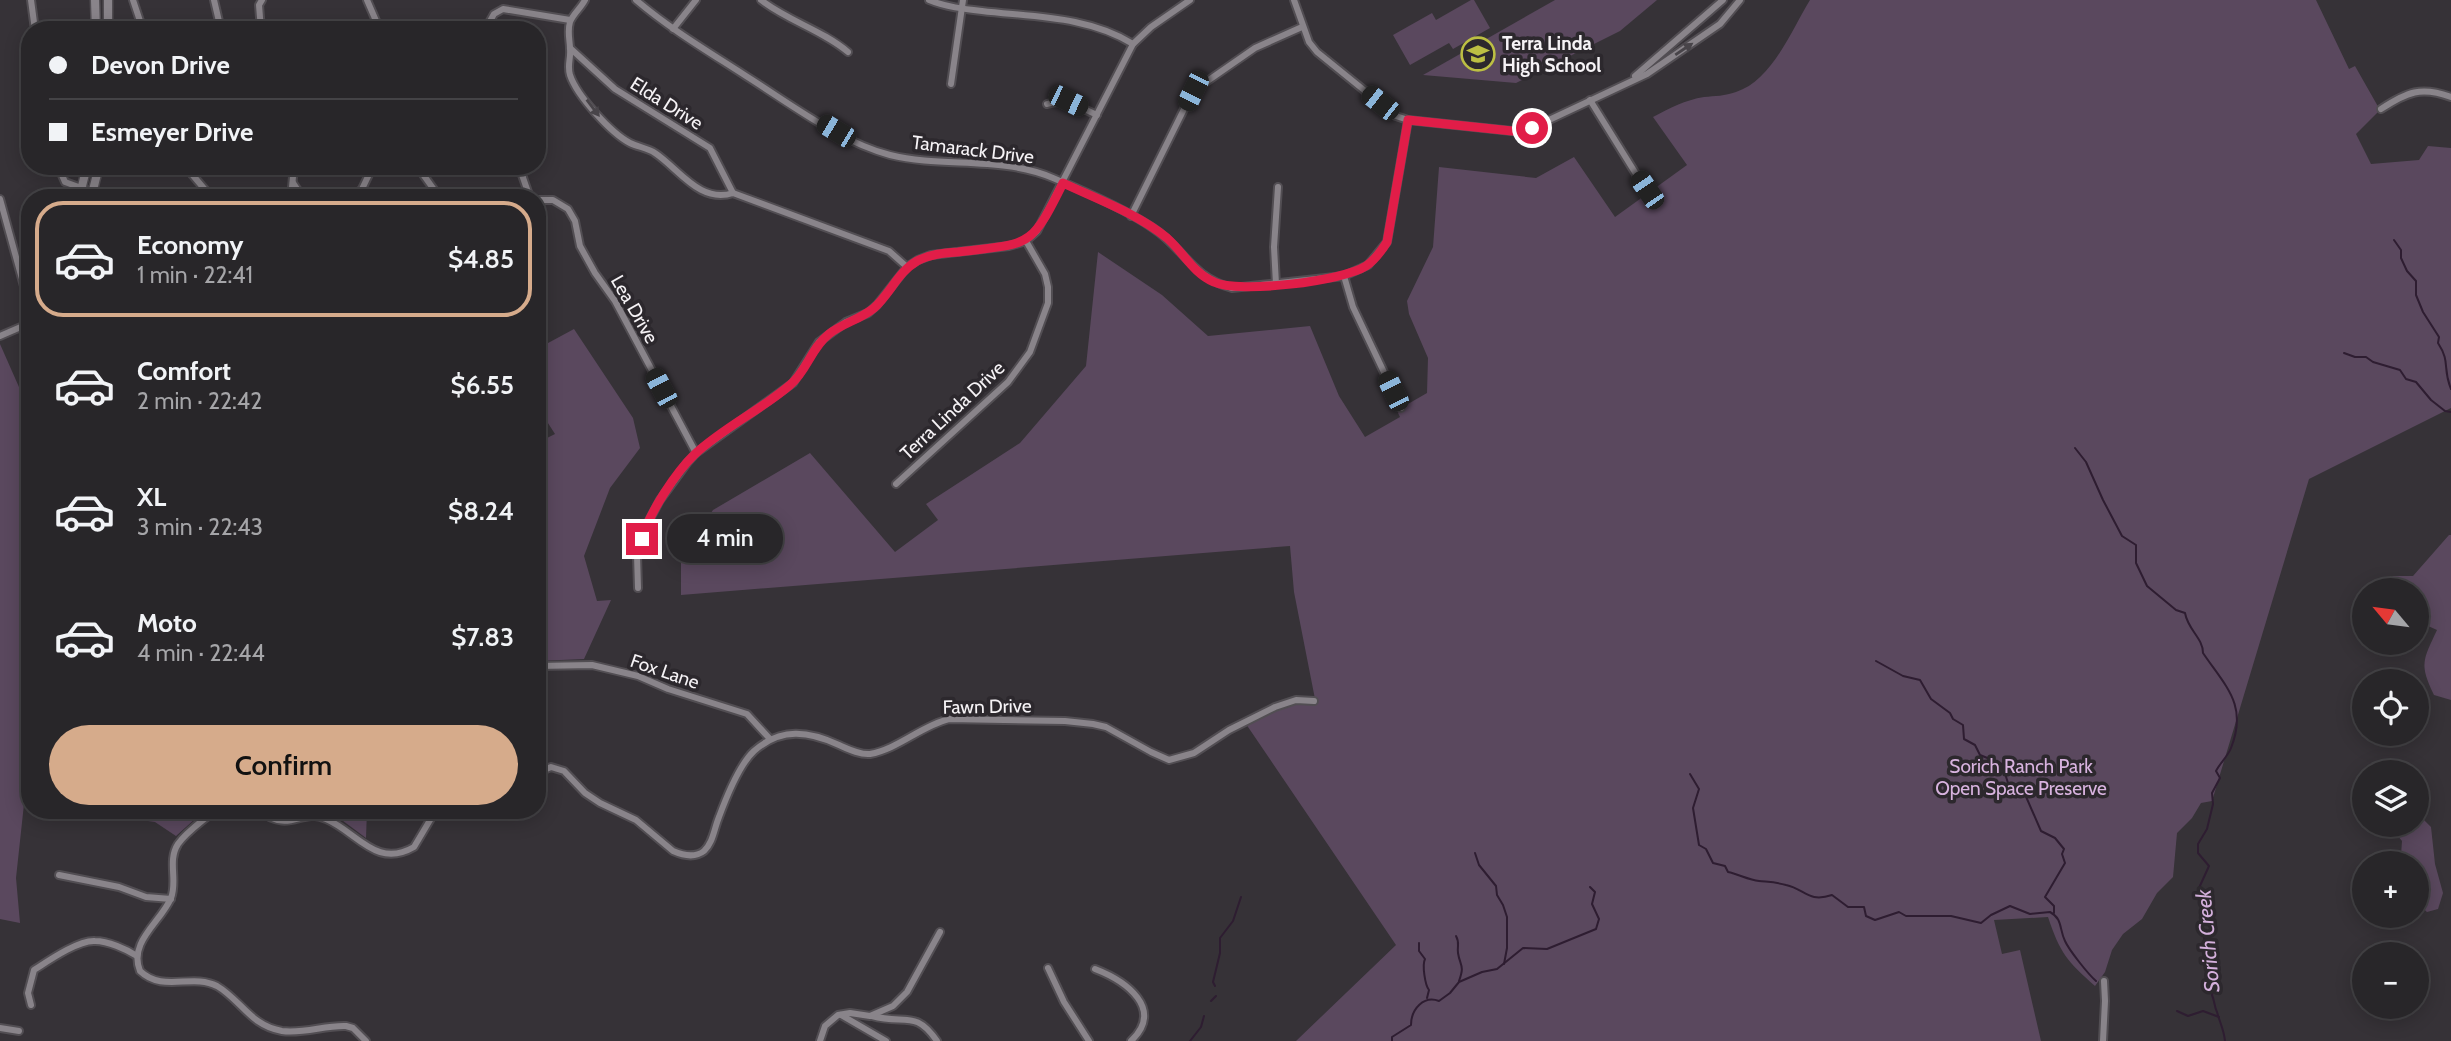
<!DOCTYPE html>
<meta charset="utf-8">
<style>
:root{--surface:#282629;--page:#302e31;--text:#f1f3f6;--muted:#a5a5a8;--line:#444346;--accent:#d6ab8b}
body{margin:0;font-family:Cabin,sans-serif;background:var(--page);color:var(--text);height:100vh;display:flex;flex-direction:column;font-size:26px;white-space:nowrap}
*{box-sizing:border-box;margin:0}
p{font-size:23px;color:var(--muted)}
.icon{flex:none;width:38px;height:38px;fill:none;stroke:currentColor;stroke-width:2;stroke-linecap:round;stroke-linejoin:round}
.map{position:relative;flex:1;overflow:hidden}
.side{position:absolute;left:21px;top:189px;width:525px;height:630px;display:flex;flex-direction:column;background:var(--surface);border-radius:28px;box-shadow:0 4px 18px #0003,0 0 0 2px var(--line)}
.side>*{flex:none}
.hud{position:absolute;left:21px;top:21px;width:525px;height:154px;border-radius:28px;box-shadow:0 4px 18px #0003,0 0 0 2px var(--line);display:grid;align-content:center;height:154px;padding:0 28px;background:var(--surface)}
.needle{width:46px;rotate:299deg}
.fabs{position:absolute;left:2352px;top:578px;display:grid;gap:14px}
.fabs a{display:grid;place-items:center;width:77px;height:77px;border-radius:50%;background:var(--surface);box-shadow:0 4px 18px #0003,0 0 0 2px var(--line);font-size:35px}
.end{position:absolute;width:32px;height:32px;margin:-16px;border:9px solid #e11d48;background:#fff;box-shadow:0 0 0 4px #fff}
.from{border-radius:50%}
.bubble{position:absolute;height:49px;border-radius:24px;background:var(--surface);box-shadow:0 4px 18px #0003,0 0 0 2px var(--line);font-size:23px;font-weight:600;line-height:49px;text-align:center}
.car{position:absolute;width:21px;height:42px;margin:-21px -10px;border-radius:9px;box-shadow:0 0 5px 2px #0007;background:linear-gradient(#222 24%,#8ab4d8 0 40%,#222 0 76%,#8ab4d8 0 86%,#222 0)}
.hud b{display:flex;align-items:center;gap:24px;height:66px;font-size:26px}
.hud b+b{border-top:2px solid var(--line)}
.hud i{width:18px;height:18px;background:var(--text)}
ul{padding:12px 0 0;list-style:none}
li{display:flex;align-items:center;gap:21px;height:116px;margin:0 14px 10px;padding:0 14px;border:4px solid transparent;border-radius:28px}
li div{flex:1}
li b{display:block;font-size:26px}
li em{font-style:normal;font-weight:600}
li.active{border-color:var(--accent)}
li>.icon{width:63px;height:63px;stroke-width:1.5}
.action{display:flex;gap:14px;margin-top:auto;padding:14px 28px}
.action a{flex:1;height:80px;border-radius:42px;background:var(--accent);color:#111;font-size:28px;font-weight:600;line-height:80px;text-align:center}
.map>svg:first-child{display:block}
.green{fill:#5a485e}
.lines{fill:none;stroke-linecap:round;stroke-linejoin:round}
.stream{stroke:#2e1d31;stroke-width:2}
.minor-casing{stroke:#524e53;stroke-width:10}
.tertiary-casing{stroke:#524e53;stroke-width:11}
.minor{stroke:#89848a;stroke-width:6}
.tertiary{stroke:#89848a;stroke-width:8}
.oneway{fill:#484449}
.route{stroke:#e11d48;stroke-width:9}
.labels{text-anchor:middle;stroke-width:7;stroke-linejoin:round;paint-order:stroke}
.poi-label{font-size:19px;font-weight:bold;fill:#f6f3f6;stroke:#2c282d;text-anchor:start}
.street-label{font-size:19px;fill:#f6f3f6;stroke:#2c282d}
.park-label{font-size:19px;fill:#d8b3df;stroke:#2c282d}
.water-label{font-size:21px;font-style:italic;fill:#d4b0dc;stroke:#2c282d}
</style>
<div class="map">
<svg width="2451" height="1041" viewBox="0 0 2451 1041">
<rect width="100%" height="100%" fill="#363237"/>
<g class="green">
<path d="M 1471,0 L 1474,0 L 1490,28 L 1453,49 L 1449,43 L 1410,65 L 1393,35 L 1432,13 L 1436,20 Z"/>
<path d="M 1555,0 L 1657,0 L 1620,31 L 1516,83 L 1423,75 Z"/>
<path d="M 1810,0 L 2316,0 L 2349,69 L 2355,66 L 2380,110 L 2356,134 L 2371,164 L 2419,160 L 2428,146 L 2451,148 L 2451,408 L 2309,479 L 2212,801 L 2201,803 L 2192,818 L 2177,833 L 2173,877 L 2157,893 L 2142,919 L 2123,934 L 2112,950 L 2105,972 L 2095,986 C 2067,961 2060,953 2048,917 L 1994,920 L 2002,954 L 2020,950 L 2041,1041 L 1296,1041 L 1396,945 L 1246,724 L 1296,699 L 1315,699 L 1294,592 L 1290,546 L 681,595 L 681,563 L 688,547 L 713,510 L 810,453 L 895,552 L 938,520 L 926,504 L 1020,443 L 1086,366 L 1098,252 L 1162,295 L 1208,336 L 1310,326 L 1339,396 L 1365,437 L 1400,417 L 1398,413 L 1401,408 L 1427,393 L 1428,358 L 1409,314 L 1407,301 L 1433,247 L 1439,167 L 1536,178 L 1574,157 L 1615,217 L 1687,165 L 1653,117 C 1670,108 1685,100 1704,97 C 1715,96 1725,96 1736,92 C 1772,81 1792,29 1810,0 Z"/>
<path d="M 574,329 L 633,418 L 640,448 L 610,488 L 584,556 L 597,601 L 611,600 L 584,659 L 537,661 L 537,443 L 555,434 L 537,406 L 537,349 Z"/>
<path d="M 0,344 L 30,412 L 30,804 L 24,804 L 16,878 L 20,923 L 0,919 Z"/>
<path d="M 2449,535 L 2451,535 L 2451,700 L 2434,695 C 2419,664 2423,660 2437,630 L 2417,621 L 2417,590 L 2378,590 L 2380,582 L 2393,576 L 2413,576 Z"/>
<path d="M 70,810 L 205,810 L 176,836 L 155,822 Z"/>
<path d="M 329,810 L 367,810 L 366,838 L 331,812 Z"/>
<path d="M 2417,813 L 2431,827 L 2435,864 L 2443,893 L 2438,909 L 2427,912 L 2417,903 L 2417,863 L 2396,863 L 2401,855 L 2402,841 L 2388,824 L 2417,824 Z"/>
</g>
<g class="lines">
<g class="stream">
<path d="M 2394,240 L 2401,250 L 2401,258 L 2407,271 L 2416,281 L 2416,295 L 2423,312 L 2439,337 L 2438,343 C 2451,363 2442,367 2451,389"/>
<path d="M 2344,353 L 2355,357 L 2366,357 L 2373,362 L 2400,370 L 2406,379 L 2416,382 L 2431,400 L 2445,411 L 2451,412"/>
<path d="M 2075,448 L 2086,462 L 2103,500 L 2122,536 L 2136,545 L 2136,563 L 2147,586 L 2176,610 L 2185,613 C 2188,630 2203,638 2203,653 C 2226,687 2248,705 2231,748 C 2228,756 2220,763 2216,771 L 2220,778 L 2212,793 L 2213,804 L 2207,829 L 2198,844 L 2198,853 L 2209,866 L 2199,888 L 2209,986 L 2213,991 L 2212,995 C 2215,1002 2214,1006 2217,1012 C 2220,1023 2224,1030 2225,1041"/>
<path d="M 1876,661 L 1903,676 L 1920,680 L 1931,699 L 1950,713 L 1953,719 L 1963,725 L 1964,739 L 1975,745 L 1980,755 L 2002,764 L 2008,783 L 2024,792 L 2041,831 L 2055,838 L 2064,849 L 2062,854 L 2065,863 L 2045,897 L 2054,906 L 2054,913"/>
<path d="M 1690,774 L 1699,789 L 1693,808 L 1699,845 L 1706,849 L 1713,863 L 1725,866 L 1728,872 C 1738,874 1749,880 1759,881 C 1768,882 1776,882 1786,885 C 1805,889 1808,903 1832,895 L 1848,907 L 1864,907 L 1866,916 L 1875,920 L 1899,912 L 1906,916 L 1951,916 L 1981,923 L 1991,915 L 2010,906 L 2030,914 L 2050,912 C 2063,919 2059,929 2065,941 C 2069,950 2088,974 2096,981"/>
<path d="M 1475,853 L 1479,865 L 1496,886 L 1497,895 L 1503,905 L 1507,917 L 1507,948 L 1504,964"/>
<path d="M 1456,936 C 1460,943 1457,945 1458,953 C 1460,966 1465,965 1459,981"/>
<path d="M 1419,943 L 1419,951 L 1425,959 C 1422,965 1425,985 1429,990 L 1427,998"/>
<path d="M 1215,986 L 1213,982 L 1220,953 L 1220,938 L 1233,921 L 1241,897"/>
<path d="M 1211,1001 L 1216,996"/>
<path d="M 2177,1011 L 2188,1016 L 2203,1011 L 2219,1017"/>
<path d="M 1190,1041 L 1201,1027 L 1204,1016"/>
<path d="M 1392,1041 L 1392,1037 L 1411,1025 C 1411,1009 1424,995 1439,1001 L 1450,993 L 1459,982 L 1482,972 L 1497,969 L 1523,948 L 1547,949 L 1596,929 L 1599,919 L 1592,904 L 1595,892 L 1590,887"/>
</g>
<defs>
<g id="minor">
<path d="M 31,0 L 35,30"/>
<path d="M 133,0 L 143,30"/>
<path d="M 214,0 L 221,30"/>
<path d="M 367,0 L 380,30"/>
<path d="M 585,0 C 581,8 573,14 570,22 C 567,32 570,40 570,49 C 571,59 567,65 570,75 C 577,96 611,133 630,143 C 638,147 648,148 655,153 C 679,169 700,204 733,193 L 889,251 L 907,267"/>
<path d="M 636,0 C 670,29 709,52 746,76 C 789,103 840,142 890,155 C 943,168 1002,156 1053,178 C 1084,191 1125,209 1153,228 C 1185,249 1191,277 1232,288 L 1344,276 L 1368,265 L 1387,242 L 1408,120"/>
<path d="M 761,0 C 788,21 822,30 848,52"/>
<path d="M 929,0 C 946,7 964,9 982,11 C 1033,17 1088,16 1133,44"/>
<path d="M 1294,0 L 1309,42 L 1317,52 L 1396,116 L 1408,120 L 1512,131 L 1532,128 L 1647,74 L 1720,24 L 1740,0"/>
<path d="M 673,29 L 696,0"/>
<path d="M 261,30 L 259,5 L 262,0"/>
<path d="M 485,30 L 494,14 L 503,9 L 570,20"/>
<path d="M 570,48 L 615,89 L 710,148 L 733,193"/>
<path d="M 1635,76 L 1723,0"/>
<path d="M 951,84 L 963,0"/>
<path d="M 1590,100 L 1646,190"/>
<path d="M 1047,104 C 1067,98 1079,107 1097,115"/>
<path d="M 2381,109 C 2407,92 2421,86 2451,97"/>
<path d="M 58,166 L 65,182 L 92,192"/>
<path d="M 185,166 L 212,198"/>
<path d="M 417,166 L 440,198"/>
<path d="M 519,166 L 530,198"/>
<path d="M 293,183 L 303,198"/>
<path d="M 291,198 L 294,166"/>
<path d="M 351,198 L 362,189 L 373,166"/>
<path d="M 0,199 L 30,308"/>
<path d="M 537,200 L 553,200 L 568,209 L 575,221 L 580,246 L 595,273 L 615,301 L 696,453"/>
<path d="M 1131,216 L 1193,91 L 1255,48 L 1302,27"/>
<path d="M 1344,276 L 1353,307 L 1401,408"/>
<path d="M 1276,284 L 1274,247 L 1278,187"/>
<path d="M 0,336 L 30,323"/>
<path d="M 896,484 L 1008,382 L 1030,352 L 1048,303 L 1048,287 L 1045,274 L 1026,241"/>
<path d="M 638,588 L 637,555 L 645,528 L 660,500 L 687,463 L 696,453 L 793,383 L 819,342 L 846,322 L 868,313 L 877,305 L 907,267 L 918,260 L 931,255 L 1009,246 L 1026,241 L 1037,231 L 1133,44 L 1151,27 L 1190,0"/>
<path d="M 537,666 L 592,665 L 638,676 L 668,689 L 747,714 L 770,739"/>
<path d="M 537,773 L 551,767 L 564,771 L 585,793 L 600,803 L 636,820 L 673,851 C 682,855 695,858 704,851 C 713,843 714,829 719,817 C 726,798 739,765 754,751 C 781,727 809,731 839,745 C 848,749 860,755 870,754 C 898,749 921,726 949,719 L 1065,721 L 1093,724 L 1106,727 L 1151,752 L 1169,760 L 1194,753 L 1229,730 L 1275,707 L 1296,700 L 1314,701"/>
<path d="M 215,810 C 203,821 187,831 178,844 C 167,861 178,881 171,898 C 161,922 128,942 140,971 C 163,993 192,973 217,986 C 241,1000 251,1026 282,1031 C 304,1034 325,1025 346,1026 L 353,1028 L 366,1041"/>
<path d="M 258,810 C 292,835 300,807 326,819 C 357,832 376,869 414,847 L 436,810"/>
<path d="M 59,875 L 119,887 L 146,897 L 171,899"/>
<path d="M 1048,968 L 1064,1002 L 1089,1041"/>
<path d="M 1095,969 C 1126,981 1165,1009 1131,1041"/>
<path d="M 31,1005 L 28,993 L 34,970 C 48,961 78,940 95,941 C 108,941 126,949 137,956"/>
<path d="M 841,1015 L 886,1041"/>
<path d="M 872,1016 C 905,1025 915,1009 937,1041"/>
<path d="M 0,1028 L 19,1031"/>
<path d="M 820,1041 L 825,1026 L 838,1015 L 850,1013 L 870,1016 L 893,1006 L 907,992 L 940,932"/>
<path d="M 2103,1041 L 2105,1001 L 2104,981"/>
</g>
<g id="tertiary">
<path d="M 95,0 L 96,30"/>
<path d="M 108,0 L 108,30"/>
<path d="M 79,198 L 87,166"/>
<path d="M 91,198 L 99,166"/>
</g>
</defs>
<use href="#minor" class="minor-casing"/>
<use href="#tertiary" class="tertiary-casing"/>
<use href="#minor" class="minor"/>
<use href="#tertiary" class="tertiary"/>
</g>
<defs><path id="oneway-solid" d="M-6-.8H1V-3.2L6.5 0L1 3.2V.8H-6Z" transform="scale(1.75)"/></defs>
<g class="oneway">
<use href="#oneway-solid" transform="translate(1684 49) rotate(-34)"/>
<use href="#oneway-solid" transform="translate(593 108) rotate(53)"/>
</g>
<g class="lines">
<path class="route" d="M 642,539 C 649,513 676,472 695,454 C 724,427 761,410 790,385 C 807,371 811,348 829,334 C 843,323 861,319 874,308 C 890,294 898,272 917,261 C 930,254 944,253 958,252 C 1030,243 1030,250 1063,183 C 1097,199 1138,214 1167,238 C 1184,253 1193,273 1214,282 C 1239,294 1343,281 1366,266 C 1375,260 1382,250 1387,242 L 1408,120 L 1512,131 L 1532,128"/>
</g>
<defs>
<symbol id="school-ring" viewBox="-11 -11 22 22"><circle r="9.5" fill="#2c282d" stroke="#bcbf43" stroke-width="1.5"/><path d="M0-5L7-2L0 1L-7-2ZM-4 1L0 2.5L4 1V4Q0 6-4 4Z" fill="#bcbf43"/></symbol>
</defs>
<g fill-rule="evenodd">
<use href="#school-ring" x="1459" y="35" width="38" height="38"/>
</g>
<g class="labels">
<g class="poi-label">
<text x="1502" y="50">Terra Linda<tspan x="1502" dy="22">High School</tspan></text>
</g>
<g class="street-label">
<text transform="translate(667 103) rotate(32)" y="7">Elda Drive</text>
<text transform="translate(973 149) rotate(7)" y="7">Tamarack Drive</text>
<text transform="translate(635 309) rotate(60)" y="7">Lea Drive</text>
<text transform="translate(952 410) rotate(-43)" y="7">Terra Linda Drive</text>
<text transform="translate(665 671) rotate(19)" y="7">Fox Lane</text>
<text transform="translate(987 706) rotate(-1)" y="7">Fawn Drive</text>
</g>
<g class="park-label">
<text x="2021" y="773">Sorich Ranch Park<tspan x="2021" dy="22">Open Space Preserve</tspan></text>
</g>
<g class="water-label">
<text transform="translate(2208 941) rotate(-95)" y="7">Sorich Creek</text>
</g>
</g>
</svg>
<div class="fabs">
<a><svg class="needle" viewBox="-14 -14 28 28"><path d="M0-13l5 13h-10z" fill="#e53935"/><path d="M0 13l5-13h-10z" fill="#a5a5a8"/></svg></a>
<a><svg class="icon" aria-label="locate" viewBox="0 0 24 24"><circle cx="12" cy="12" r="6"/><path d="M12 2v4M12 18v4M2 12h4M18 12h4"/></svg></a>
<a><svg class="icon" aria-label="layers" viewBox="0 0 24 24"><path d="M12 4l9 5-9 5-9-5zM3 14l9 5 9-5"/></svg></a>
<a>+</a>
<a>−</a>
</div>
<i class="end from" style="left:1532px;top:128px"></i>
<i class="end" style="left:642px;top:539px"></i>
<div class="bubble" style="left:667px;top:514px;width:116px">4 min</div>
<i class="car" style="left:1193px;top:91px;rotate:206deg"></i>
<i class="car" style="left:1068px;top:101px;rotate:116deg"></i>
<i class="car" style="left:1380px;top:103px;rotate:308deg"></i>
<i class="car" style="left:836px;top:131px;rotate:301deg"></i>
<i class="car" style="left:1647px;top:190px;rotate:326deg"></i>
<i class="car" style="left:661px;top:388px;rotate:332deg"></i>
<i class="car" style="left:1393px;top:391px;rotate:334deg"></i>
<div class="hud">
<b><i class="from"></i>Devon Drive</b>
<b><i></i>Esmeyer Drive</b>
</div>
<section class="side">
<ul>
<li class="active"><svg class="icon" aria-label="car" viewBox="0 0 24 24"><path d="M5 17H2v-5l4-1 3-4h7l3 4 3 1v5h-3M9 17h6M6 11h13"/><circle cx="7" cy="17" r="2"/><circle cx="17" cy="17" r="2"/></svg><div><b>Economy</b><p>1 min · 22:41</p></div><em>$4.85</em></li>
<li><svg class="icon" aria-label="car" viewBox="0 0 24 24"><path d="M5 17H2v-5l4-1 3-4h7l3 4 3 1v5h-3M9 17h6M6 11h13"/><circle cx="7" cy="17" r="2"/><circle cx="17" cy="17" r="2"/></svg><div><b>Comfort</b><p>2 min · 22:42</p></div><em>$6.55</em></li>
<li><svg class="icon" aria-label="car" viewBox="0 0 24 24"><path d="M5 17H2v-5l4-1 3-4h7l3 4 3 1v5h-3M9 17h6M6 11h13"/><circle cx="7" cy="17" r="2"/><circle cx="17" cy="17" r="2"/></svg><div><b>XL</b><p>3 min · 22:43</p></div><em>$8.24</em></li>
<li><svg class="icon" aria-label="car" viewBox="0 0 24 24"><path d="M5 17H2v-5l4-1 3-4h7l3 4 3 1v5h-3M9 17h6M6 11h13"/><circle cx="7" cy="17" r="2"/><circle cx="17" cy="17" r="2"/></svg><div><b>Moto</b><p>4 min · 22:44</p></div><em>$7.83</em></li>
</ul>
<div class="action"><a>Confirm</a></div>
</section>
</div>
